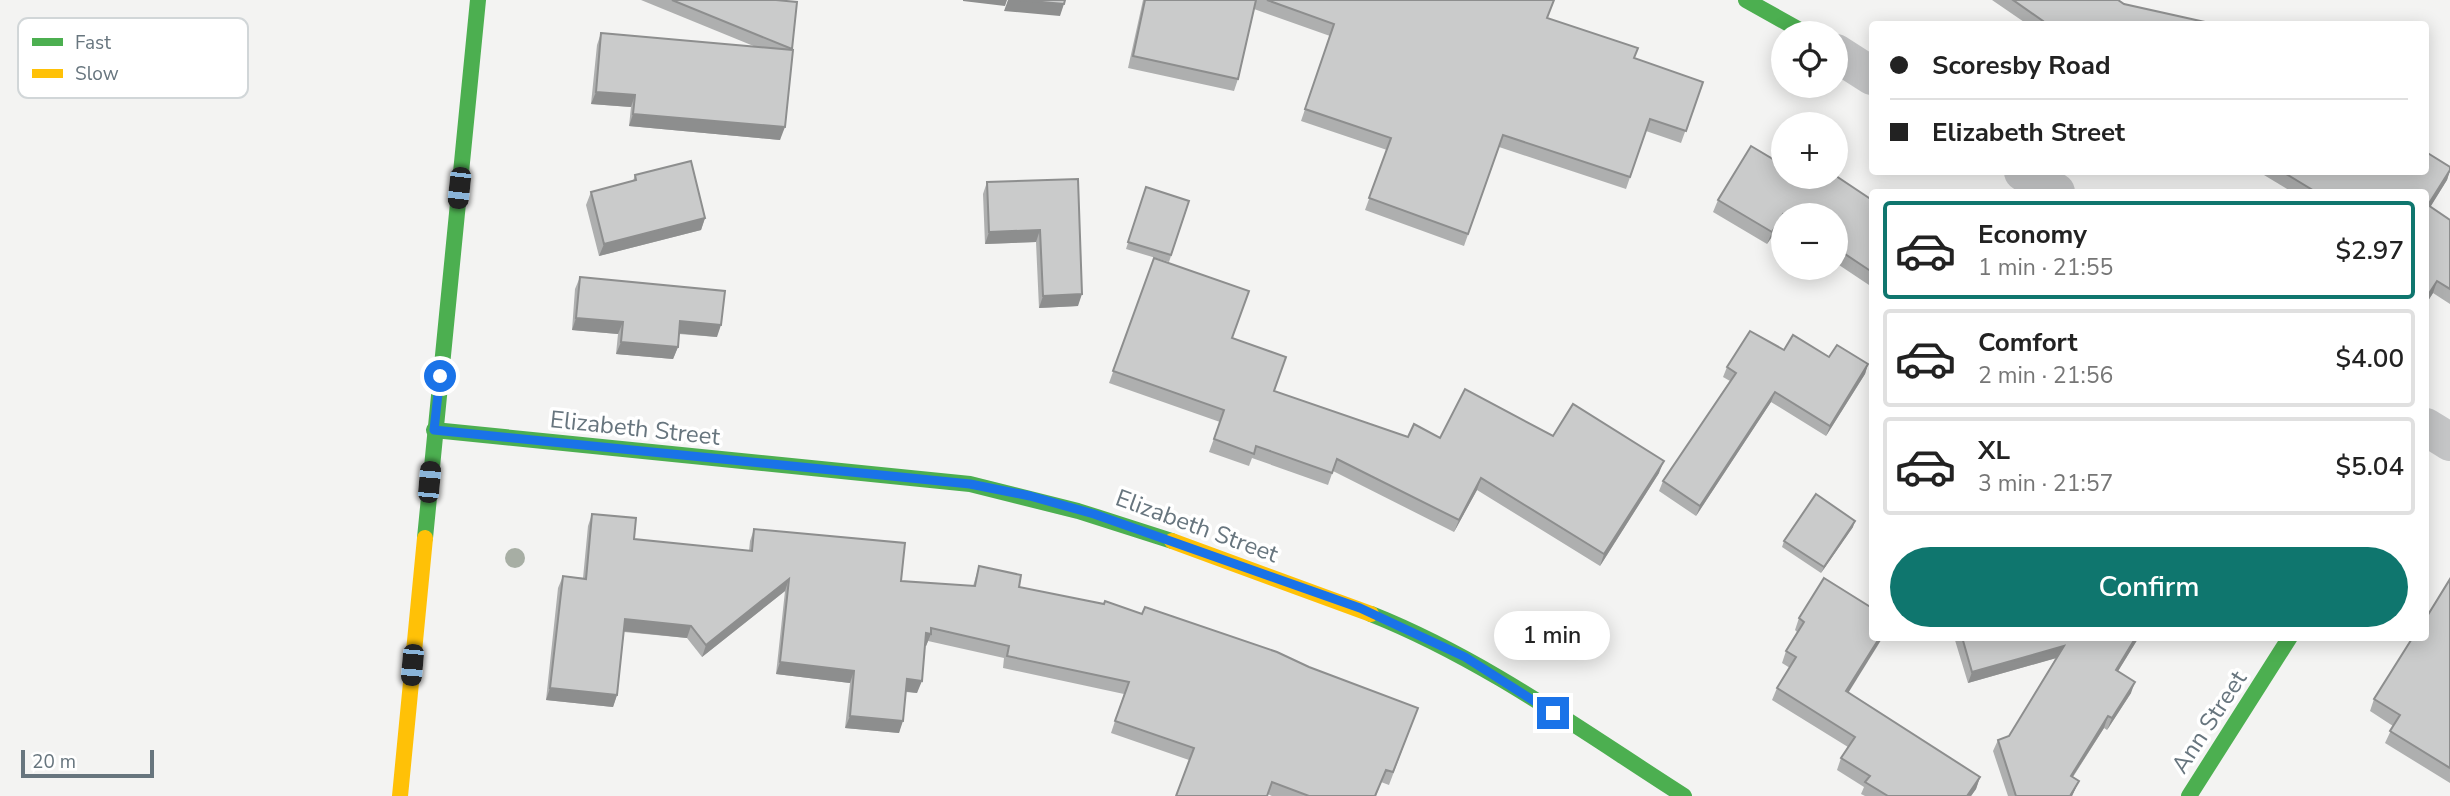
<!DOCTYPE html>
<meta charset="utf-8">
<style>
:root{--surface:#fff;--page:#f2f2f2;--text:#222;--muted:#767676;--line:#e0e0e0;--accent:#0f766e}
body{margin:0;font-family:"Nunito Sans",sans-serif;background:var(--page);color:var(--text);height:100vh;display:flex;flex-direction:column;font-size:26px;white-space:nowrap}
*{box-sizing:border-box;margin:0}
p{font-size:23px;color:var(--muted)}
.icon{flex:none;width:38px;height:38px;fill:none;stroke:currentColor;stroke-width:2;stroke-linecap:round;stroke-linejoin:round}
.map{position:relative;flex:1;overflow:hidden}
.side{position:absolute;left:1869px;top:189px;width:560px;height:452px;display:flex;flex-direction:column;background:var(--surface);border-radius:7px;box-shadow:0 4px 18px #0003}
.side>*{flex:none}
.top-card{position:absolute;left:1869px;top:21px;width:560px;height:154px;border-radius:7px;box-shadow:0 4px 18px #0003;display:grid;align-content:center;height:154px;padding:0 21px;background:var(--surface)}
.controls{position:absolute;left:1771px;top:21px;display:grid;gap:14px}
.controls a{display:grid;place-items:center;width:77px;height:77px;border-radius:50%;background:var(--surface);box-shadow:0 4px 18px #0003;font-size:35px}
.scale{position:absolute;left:21px;bottom:18px;width:133px;box-sizing:border-box;padding-left:7px;border:4px solid #67757e;border-top:0;font-size:19px;line-height:24px;white-space:nowrap;color:#67757e;-webkit-text-stroke:5px #fff;paint-order:stroke}
.end{position:absolute;width:32px;height:32px;margin:-16px;border:9px solid #1a73e8;background:#fff;box-shadow:0 0 0 4px #fff}
.from{border-radius:50%}
.bubble{position:absolute;height:49px;border-radius:24px;background:var(--surface);box-shadow:0 4px 18px #0003;font-size:23px;font-weight:600;line-height:49px;text-align:center}
.car{position:absolute;width:21px;height:42px;margin:-21px -10px;border-radius:9px;box-shadow:0 0 5px 2px #0007;background:linear-gradient(#222 24%,#8ab4d8 0 40%,#222 0 76%,#8ab4d8 0 86%,#222 0)}
.top-card b{display:flex;align-items:center;gap:24px;height:66px;font-size:26px}
.top-card b+b{border-top:2px solid var(--line)}
.top-card i{width:18px;height:18px;background:var(--text)}
ul{padding:12px 0 0;list-style:none}
li{display:flex;align-items:center;gap:21px;height:98px;margin:0 14px 10px;padding:0 7px;border:4px solid var(--line);border-radius:7px}
li div{flex:1}
li b{display:block;font-size:26px}
li em{font-style:normal;font-weight:600}
li.active{border-color:var(--accent)}
li>.icon{width:63px;height:63px;stroke-width:1.5}
.primary-button{display:flex;gap:14px;margin-top:auto;padding:14px 21px}
.primary-button a{flex:1;height:80px;border-radius:42px;background:var(--accent);color:#fff;font-size:28px;font-weight:600;line-height:80px;text-align:center}
.map>svg:first-child{display:block}
.lines{fill:none;stroke-linecap:round;stroke-linejoin:round}
.street{stroke:#c4c5c6;stroke-width:38}
.fast{stroke:#4caf50;stroke-width:16}
.slow{stroke:#ffc107;stroke-width:16}
.tree{fill:#a7aea4}
.wall{fill:#aeafaf}
.shaded-wall{fill:#8d8e8e}
.building{fill:#cacbcb;stroke:#8d8e8e;stroke-width:2}
.route{stroke:#1a73e8;stroke-width:9}
.labels{text-anchor:middle;stroke-width:7;stroke-linejoin:round;paint-order:stroke}
.street-label{font-size:24px;fill:#67757e;stroke:#fff}
.key{fill:#fff;stroke:#d1d6d8;stroke-width:2}
.key-label{font-size:19px;fill:#67757e}
</style>
<div class="map">
<svg width="2450" height="796" viewBox="0 0 2450 796">
<rect width="100%" height="100%" fill="#f3f3f2"/>
<g class="lines">
<g class="street">
<path d="M 1836,53 L 1872,76"/>
<path d="M 2023,172 L 2056,192"/>
<path d="M 2426,427 L 2450,442"/>
</g>
<g class="fast">
<path d="M 1746,0 L 1805,33"/>
<path d="M 434,430 L 970,484 L 1078,511 L 1172,541"/>
<path d="M 425,538 L 478,0"/>
<path d="M 1371,614 C 1484,659 1582,731 1684,796"/>
<path d="M 2189,796 L 2290,637"/>
</g>
<g class="slow">
<path d="M 1172,541 L 1371,614"/>
<path d="M 400,796 L 425,538"/>
</g>
</g>
<circle class="tree" cx="515" cy="558" r="10"/>
<g class="wall">
<path d="M 641,0 L 776,0 L 797,2 L 780,140 L 629,126 L 631,107 L 591,104 L 597,45 L 601,33 L 756,47 Z"/>
<path d="M 1143,0 L 1554,0 L 1547,18 L 1634,58 L 1703,82 L 1681,143 L 1646,131 L 1626,189 L 1499,147 L 1464,246 L 1365,210 L 1387,150 L 1301,121 L 1330,36 L 1254,9 L 1238,79 L 1234,91 L 1128,68 Z"/>
<path d="M 1992,0 L 2118,0 L 2124,4 L 2214,24 L 2027,24 Z"/>
<path d="M 1778,162 L 1836,177 L 1872,200 L 1872,287 L 1836,263 L 1836,215 L 1783,215 L 1783,229 L 1779,226 L 1767,244 L 1713,212 L 1718,200 Z"/>
<path d="M 2450,167 L 2450,171 L 2447,180 L 2430,207 L 2450,220 L 2450,304 L 2433,293 L 2426,304 L 2426,192 L 2292,192 L 2259,172 L 2426,172 Z"/>
<path d="M 635,175 L 705,218 L 701,230 L 599,256 L 586,205 L 591,192 L 633,181 Z"/>
<path d="M 1078,179 L 1078,306 L 1039,308 L 1036,242 L 985,244 L 983,194 L 987,182 Z"/>
<path d="M 1146,187 L 1189,201 L 1169,262 L 1126,249 Z"/>
<path d="M 1154,258 L 1232,338 L 1274,391 L 1408,437 L 1440,438 L 1553,436 L 1659,473 L 1600,566 L 1477,490 L 1454,532 L 1333,471 L 1328,485 L 1252,458 L 1249,466 L 1209,452 L 1220,422 L 1109,383 Z"/>
<path d="M 580,277 L 717,337 L 679,334 L 678,347 L 673,359 L 616,354 L 618,334 L 572,330 L 575,289 Z"/>
<path d="M 1784,350 L 1868,364 L 1865,374 L 1826,436 L 1771,402 L 1696,516 L 1659,491 L 1663,481 L 1730,381 L 1723,377 L 1727,367 Z"/>
<path d="M 592,514 L 634,539 L 749,551 L 750,541 L 754,529 L 901,581 L 973,586 L 979,566 L 1019,587 L 1142,614 L 1309,667 L 1418,708 L 1389,785 L 1381,782 L 1376,796 L 1272,796 L 1189,760 L 1111,733 L 1124,694 L 1003,668 L 1004,658 L 928,641 L 926,646 L 925,646 L 917,693 L 906,692 L 899,733 L 845,728 L 850,683 L 776,674 L 785,591 L 702,657 L 687,638 L 624,632 L 617,695 L 613,707 L 546,700 L 558,588 L 563,576 L 583,578 L 588,526 Z"/>
<path d="M 1853,527 L 1821,573 L 1782,547 L 1784,541 Z"/>
<path d="M 1824,578 L 1848,693 L 1980,777 L 1976,789 L 1971,796 L 1865,796 L 1861,794 L 1864,787 L 1837,770 L 1841,758 L 1848,747 L 1772,700 L 1777,688 L 1790,668 L 1782,663 L 1786,651 L 1797,632 L 1795,630 L 1799,618 Z"/>
<path d="M 2450,579 L 2450,783 L 2385,743 L 2393,726 L 2370,711 L 2374,699 Z"/>
<path d="M 1954,637 L 2139,637 L 2118,671 L 2131,693 L 2107,730 L 2104,728 L 2073,777 L 2079,781 L 2072,796 L 2008,796 L 1993,751 L 1998,740 L 2009,736 L 2056,658 L 1968,683 Z"/>
</g>
<g class="shaded-wall">
<path d="M 963,0 L 1007,0 L 1005,6 L 963,1 Z"/>
<path d="M 1008,0 L 1020,0 L 1064,4 L 1060,16 L 1004,11 Z"/>
<path d="M 596,92 L 635,95 L 631,107 L 591,104 Z"/>
<path d="M 633,114 L 785,127 L 780,140 L 629,126 Z"/>
<path d="M 2450,170 L 2447,180 L 2426,214 L 2428,205 Z"/>
<path d="M 1783,214 L 1779,226 L 1767,244 L 1772,232 Z"/>
<path d="M 705,218 L 701,230 L 599,256 L 604,244 Z"/>
<path d="M 1040,230 L 1036,242 L 985,244 L 989,232 Z"/>
<path d="M 2437,281 L 2433,293 L 2426,304 L 2428,295 Z"/>
<path d="M 1082,294 L 1078,306 L 1039,308 L 1043,296 Z"/>
<path d="M 576,318 L 623,322 L 618,334 L 572,330 Z"/>
<path d="M 680,321 L 721,325 L 717,337 L 675,333 Z"/>
<path d="M 621,342 L 678,347 L 673,359 L 616,354 Z"/>
<path d="M 1868,364 L 1865,374 L 1826,436 L 1830,426 Z"/>
<path d="M 1775,392 L 1771,402 L 1696,516 L 1700,506 Z"/>
<path d="M 1664,461 L 1659,473 L 1600,566 L 1604,554 Z"/>
<path d="M 1481,478 L 1477,490 L 1454,532 L 1459,520 Z"/>
<path d="M 1855,521 L 1853,527 L 1821,573 L 1824,567 Z"/>
<path d="M 789,579 L 785,591 L 702,657 L 706,645 Z"/>
<path d="M 625,619 L 691,626 L 687,638 L 621,631 Z"/>
<path d="M 926,633 L 931,634 L 926,646 L 921,645 Z"/>
<path d="M 1880,637 L 1883,637 L 1842,703 L 1846,691 Z"/>
<path d="M 2136,637 L 2139,637 L 2112,681 L 2116,670 Z"/>
<path d="M 2064,646 L 2060,657 L 1968,683 L 1972,672 Z"/>
<path d="M 780,662 L 854,671 L 850,683 L 776,674 Z"/>
<path d="M 907,679 L 922,681 L 917,693 L 902,691 Z"/>
<path d="M 2135,682 L 2131,693 L 2107,730 L 2112,718 Z"/>
<path d="M 550,688 L 617,695 L 613,707 L 546,700 Z"/>
<path d="M 850,716 L 903,721 L 899,733 L 845,728 Z"/>
<path d="M 2108,716 L 2104,728 L 2066,787 L 2071,776 Z"/>
<path d="M 1980,777 L 1976,789 L 1971,796 L 1967,796 Z"/>
<path d="M 2079,781 L 2072,796 L 2070,796 Z"/>
</g>
<g class="building">
<path d="M 672,0 L 776,0 L 797,2 L 792,49 Z"/>
<path d="M 1020,0 L 1065,0 L 1064,4 Z"/>
<path d="M 1145,0 L 1256,0 L 1238,79 L 1133,56 Z"/>
<path d="M 1267,0 L 1554,0 L 1547,18 L 1638,48 L 1634,58 L 1703,82 L 1686,131 L 1650,119 L 1630,177 L 1503,135 L 1468,234 L 1369,198 L 1391,138 L 1305,109 L 1334,24 Z"/>
<path d="M 2013,0 L 2118,0 L 2124,4 L 2214,24 L 2041,24 L 2043,21 Z"/>
<path d="M 601,33 L 793,50 L 785,127 L 633,114 L 635,95 L 596,92 Z"/>
<path d="M 1751,146 L 1778,162 L 1783,153 L 1783,177 L 1836,176 L 1872,200 L 1872,272 L 1836,248 L 1836,215 L 1785,215 L 1783,214 L 1772,232 L 1718,200 Z"/>
<path d="M 2426,152 L 2450,167 L 2450,170 L 2428,205 L 2450,220 L 2450,289 L 2437,281 L 2428,295 L 2426,294 L 2426,192 L 2316,192 L 2283,172 L 2426,172 Z"/>
<path d="M 691,161 L 705,218 L 604,244 L 591,192 L 636,180 L 635,175 Z"/>
<path d="M 1836,163 L 1840,165 L 1836,172 Z"/>
<path d="M 1078,179 L 1082,294 L 1043,296 L 1040,230 L 989,232 L 987,182 Z"/>
<path d="M 1146,187 L 1189,201 L 1171,255 L 1128,242 Z"/>
<path d="M 1154,258 L 1249,291 L 1232,338 L 1286,357 L 1274,391 L 1408,437 L 1414,424 L 1440,438 L 1465,389 L 1553,436 L 1573,404 L 1664,461 L 1604,554 L 1481,478 L 1459,520 L 1337,459 L 1332,473 L 1256,446 L 1254,454 L 1214,439 L 1224,410 L 1113,371 Z"/>
<path d="M 580,277 L 725,291 L 721,325 L 680,321 L 678,347 L 621,342 L 623,322 L 576,318 Z"/>
<path d="M 1750,331 L 1784,350 L 1793,335 L 1829,357 L 1837,345 L 1868,364 L 1830,426 L 1775,392 L 1700,506 L 1663,481 L 1736,373 L 1727,367 Z"/>
<path d="M 1816,494 L 1855,521 L 1824,567 L 1784,541 Z"/>
<path d="M 592,514 L 636,518 L 634,539 L 752,551 L 754,529 L 905,543 L 901,581 L 975,586 L 979,566 L 1021,575 L 1019,587 L 1104,604 L 1105,601 L 1142,614 L 1145,607 L 1277,652 L 1309,667 L 1418,708 L 1393,772 L 1386,770 L 1375,796 L 1309,796 L 1272,782 L 1267,796 L 1176,796 L 1194,748 L 1115,721 L 1129,682 L 1007,656 L 1009,646 L 931,628 L 931,634 L 926,633 L 922,681 L 907,679 L 903,721 L 850,716 L 854,671 L 780,662 L 789,579 L 706,645 L 691,626 L 625,619 L 617,695 L 550,688 L 563,576 L 586,579 Z"/>
<path d="M 1824,578 L 1872,608 L 1872,637 L 1880,637 L 1846,691 L 1980,777 L 1967,796 L 1888,796 L 1865,782 L 1870,776 L 1841,758 L 1855,737 L 1777,688 L 1796,657 L 1786,651 L 1804,622 L 1799,618 Z"/>
<path d="M 2450,579 L 2450,768 L 2390,731 L 2400,715 L 2374,699 L 2413,637 L 2426,637 L 2426,618 Z"/>
<path d="M 1962,637 L 2136,637 L 2116,670 L 2135,682 L 2112,718 L 2108,716 L 2071,776 L 2079,781 L 2070,796 L 2016,796 L 1998,740 L 2009,736 L 2064,646 L 1972,672 Z"/>
</g>
<g class="lines">
<path class="route" d="M 440,376 L 434,430 L 970,484 L 1030,496 L 1094,514 L 1360,608 L 1465,657 L 1553,713"/>
</g>
<g class="labels">
<g class="street-label">
<text transform="translate(635 428) rotate(6)" y="8">Elizabeth Street</text>
<text transform="translate(1197 526) rotate(20)" y="8">Elizabeth Street</text>
<text transform="translate(2209 722) rotate(-57)" y="8">Ann Street</text>
</g>
</g>
<rect x="18" y="18" width="230" height="80" rx="10" class="key"/>
<rect x="32" y="38" width="31" height="8" fill="#4caf50"/>
<rect x="32" y="69" width="31" height="9" fill="#ffc107"/>
<g class="key-label">
<text x="75" y="49">Fast</text>
<text x="75" y="80">Slow</text>
</g>
</svg>
<div class="controls">
<a><svg class="icon" aria-label="locate" viewBox="0 0 24 24"><circle cx="12" cy="12" r="6"/><path d="M12 2v4M12 18v4M2 12h4M18 12h4"/></svg></a>
<a>+</a>
<a>−</a>
</div>
<div class="scale">20 m</div>
<i class="end from" style="left:440px;top:376px"></i>
<i class="end" style="left:1553px;top:713px"></i>
<div class="bubble" style="left:1494px;top:611px;width:116px">1 min</div>
<i class="car" style="left:459px;top:188px;rotate:186deg"></i>
<i class="car" style="left:429px;top:482px;rotate:5deg"></i>
<i class="car" style="left:412px;top:665px;rotate:185deg"></i>
<div class="top-card">
<b><i class="from"></i>Scoresby Road</b>
<b><i></i>Elizabeth Street</b>
</div>
<section class="side">
<ul>
<li class="active"><svg class="icon" aria-label="car" viewBox="0 0 24 24"><path d="M5 17H2v-5l4-1 3-4h7l3 4 3 1v5h-3M9 17h6M6 11h13"/><circle cx="7" cy="17" r="2"/><circle cx="17" cy="17" r="2"/></svg><div><b>Economy</b><p>1 min · 21:55</p></div><em>$2.97</em></li>
<li><svg class="icon" aria-label="car" viewBox="0 0 24 24"><path d="M5 17H2v-5l4-1 3-4h7l3 4 3 1v5h-3M9 17h6M6 11h13"/><circle cx="7" cy="17" r="2"/><circle cx="17" cy="17" r="2"/></svg><div><b>Comfort</b><p>2 min · 21:56</p></div><em>$4.00</em></li>
<li><svg class="icon" aria-label="car" viewBox="0 0 24 24"><path d="M5 17H2v-5l4-1 3-4h7l3 4 3 1v5h-3M9 17h6M6 11h13"/><circle cx="7" cy="17" r="2"/><circle cx="17" cy="17" r="2"/></svg><div><b>XL</b><p>3 min · 21:57</p></div><em>$5.04</em></li>
</ul>
<div class="primary-button"><a>Confirm</a></div>
</section>
</div>
